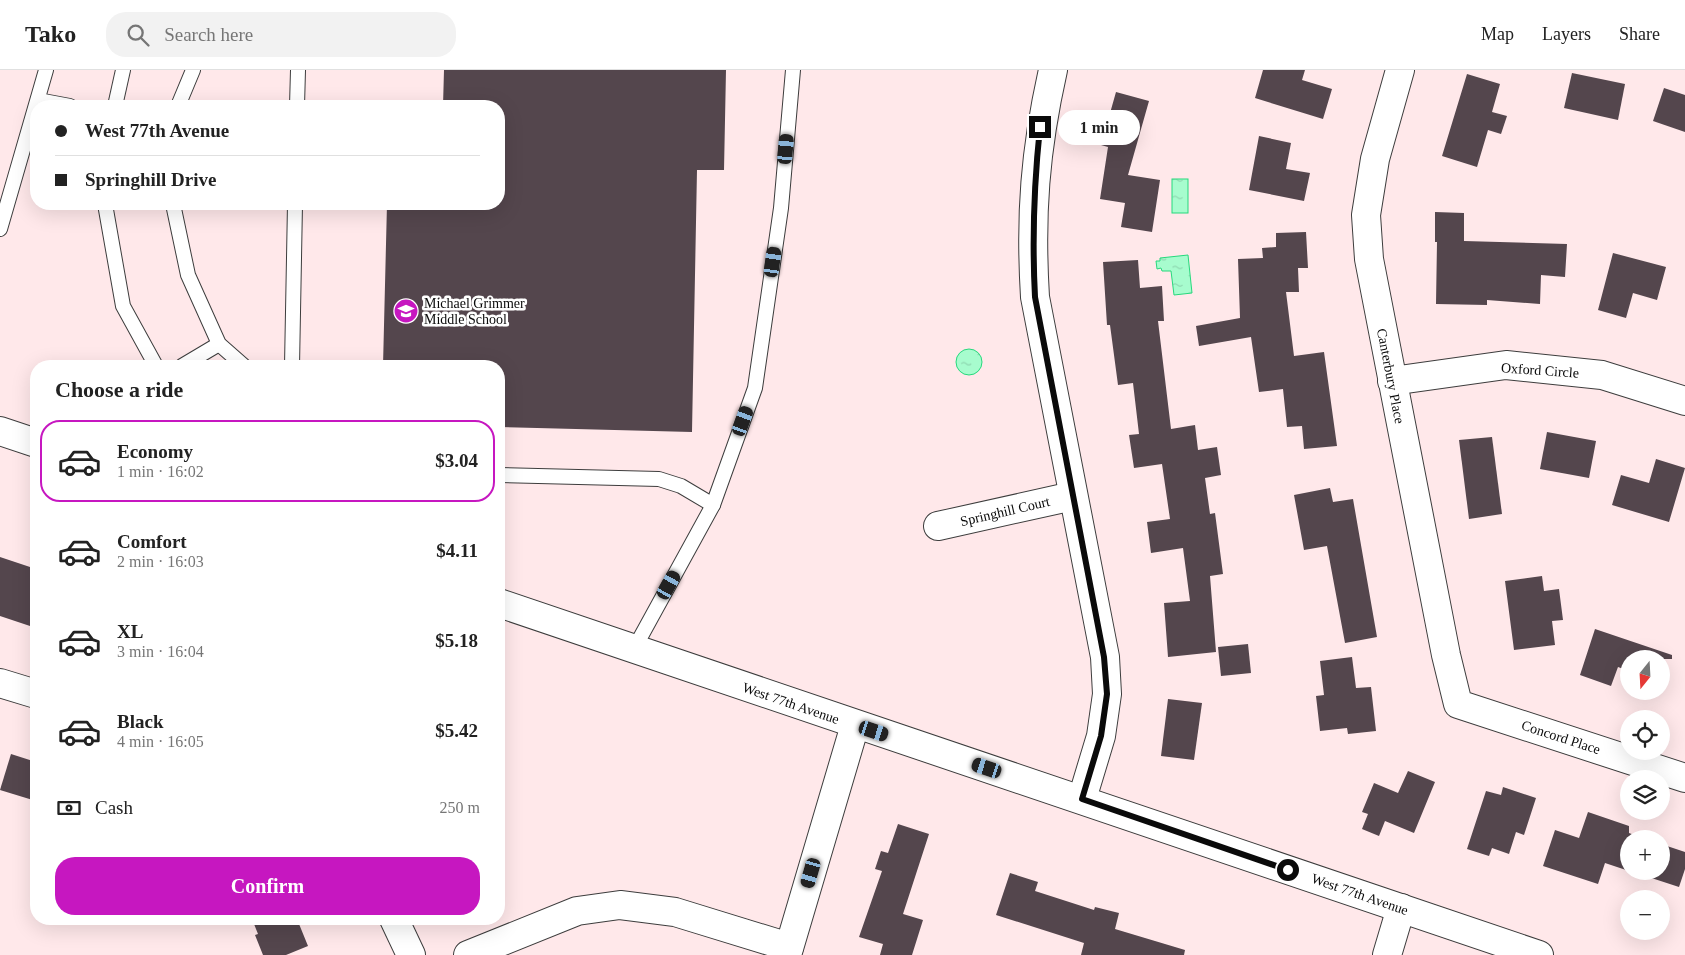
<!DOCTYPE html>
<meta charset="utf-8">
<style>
:root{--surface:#fff;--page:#f2f2f2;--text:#222;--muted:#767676;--line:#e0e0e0;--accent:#c617c0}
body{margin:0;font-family:Georgia,serif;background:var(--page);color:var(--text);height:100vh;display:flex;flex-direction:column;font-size:19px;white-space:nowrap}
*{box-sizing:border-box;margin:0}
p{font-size:16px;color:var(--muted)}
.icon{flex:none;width:28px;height:28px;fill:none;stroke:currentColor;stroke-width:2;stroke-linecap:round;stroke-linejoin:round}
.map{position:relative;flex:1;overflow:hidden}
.panel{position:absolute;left:30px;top:290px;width:475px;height:565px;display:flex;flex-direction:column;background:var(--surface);border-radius:20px;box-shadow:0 5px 20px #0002}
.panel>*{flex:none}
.banner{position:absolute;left:30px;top:30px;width:475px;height:110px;border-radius:20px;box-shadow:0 5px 20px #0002;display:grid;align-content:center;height:110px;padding:0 25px;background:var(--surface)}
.needle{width:32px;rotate:198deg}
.fabs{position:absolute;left:1620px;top:580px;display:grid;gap:10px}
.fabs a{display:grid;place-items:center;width:50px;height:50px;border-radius:50%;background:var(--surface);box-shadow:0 5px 20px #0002;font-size:25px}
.end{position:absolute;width:22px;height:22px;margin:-11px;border:6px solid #0a0a0a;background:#fff;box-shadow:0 0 0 2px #fff}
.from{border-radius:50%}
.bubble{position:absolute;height:35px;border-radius:18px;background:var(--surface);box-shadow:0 5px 20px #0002;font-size:16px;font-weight:700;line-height:35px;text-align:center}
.car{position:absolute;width:15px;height:30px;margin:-15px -8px;border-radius:6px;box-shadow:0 0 4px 1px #0007;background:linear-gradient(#222 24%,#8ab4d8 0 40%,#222 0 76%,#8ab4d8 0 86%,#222 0)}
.banner b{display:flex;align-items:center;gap:18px;height:48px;font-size:19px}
.banner b+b{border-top:1px solid var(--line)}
.banner i{width:12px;height:12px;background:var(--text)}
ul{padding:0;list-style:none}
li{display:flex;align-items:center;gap:15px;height:82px;margin:0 10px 8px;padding:0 15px;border:2px solid transparent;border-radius:20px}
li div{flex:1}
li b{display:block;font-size:19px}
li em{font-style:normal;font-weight:700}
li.current{border-color:var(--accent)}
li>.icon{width:45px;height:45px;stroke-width:1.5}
h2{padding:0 25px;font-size:22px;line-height:60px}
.pay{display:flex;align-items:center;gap:12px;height:55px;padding:0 25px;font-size:19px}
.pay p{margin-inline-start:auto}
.action{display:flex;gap:10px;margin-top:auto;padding:10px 25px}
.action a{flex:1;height:58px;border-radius:20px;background:var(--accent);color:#fff;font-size:20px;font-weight:700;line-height:58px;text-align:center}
header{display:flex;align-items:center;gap:30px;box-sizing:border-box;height:70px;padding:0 25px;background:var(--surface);border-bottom:1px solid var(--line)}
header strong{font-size:24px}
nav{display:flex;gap:28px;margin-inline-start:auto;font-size:18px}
.search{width:350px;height:45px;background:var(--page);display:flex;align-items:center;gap:12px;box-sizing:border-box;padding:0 18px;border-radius:20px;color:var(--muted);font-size:19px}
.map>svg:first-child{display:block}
.water{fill:url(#water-ripples);stroke:#27d97d}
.building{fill:#54464d}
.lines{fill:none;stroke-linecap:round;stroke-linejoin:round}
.service-casing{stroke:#3d3d3d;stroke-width:16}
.minor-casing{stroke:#3d3d3d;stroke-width:30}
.tertiary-casing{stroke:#3d3d3d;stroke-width:30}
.service{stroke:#fff;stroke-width:14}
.minor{stroke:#fff;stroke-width:28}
.tertiary{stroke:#fff;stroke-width:28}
.route{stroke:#0a0a0a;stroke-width:6}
.labels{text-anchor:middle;stroke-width:5;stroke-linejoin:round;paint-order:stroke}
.poi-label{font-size:14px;fill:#0a0a0a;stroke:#fff;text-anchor:start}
.street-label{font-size:14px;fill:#0a0a0a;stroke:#fff}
</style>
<header>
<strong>Tako</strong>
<div class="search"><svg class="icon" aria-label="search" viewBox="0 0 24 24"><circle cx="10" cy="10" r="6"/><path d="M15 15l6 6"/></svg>Search here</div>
<nav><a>Map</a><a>Layers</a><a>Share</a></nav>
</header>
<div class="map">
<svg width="1685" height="885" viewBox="0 0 1685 885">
<defs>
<pattern id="water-ripples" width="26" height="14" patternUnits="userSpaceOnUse" patternTransform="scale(1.25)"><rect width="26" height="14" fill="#a7fcce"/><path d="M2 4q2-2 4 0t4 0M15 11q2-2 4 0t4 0" fill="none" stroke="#8ed7b0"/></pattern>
</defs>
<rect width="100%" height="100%" fill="#ffe8ea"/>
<g class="water">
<rect x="1172" y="109" width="16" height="34"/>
<path d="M 1188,185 L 1192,223 L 1174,225 L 1171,201 L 1162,201 L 1161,198 L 1157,199 L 1156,191 L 1160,191 L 1160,188 Z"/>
<circle cx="969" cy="292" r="13"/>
</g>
<g class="building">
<path d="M 444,0 L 726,0 L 724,100 L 697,100 L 692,362 L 499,357 L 499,296 L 383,296 L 387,134 L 499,134 L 499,36 L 443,36 Z"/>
<path d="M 1263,0 L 1305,0 L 1302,10 L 1332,19 L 1323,49 L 1255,28 Z"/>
<path d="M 1572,3 L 1625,14 L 1618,50 L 1564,38 Z"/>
<path d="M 1467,4 L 1500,14 L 1492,42 L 1507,46 L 1501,64 L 1488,60 L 1477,97 L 1442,86 Z"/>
<path d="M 1664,18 L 1685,25 L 1685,62 L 1653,51 Z"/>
<path d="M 1116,22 L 1149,31 L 1128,105 L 1160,110 L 1152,162 L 1121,157 L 1125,133 L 1100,129 L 1108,77 L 1101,75 Z"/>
<path d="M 1259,66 L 1291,73 L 1286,99 L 1310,103 L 1304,131 L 1249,120 Z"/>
<path d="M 1435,142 L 1464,143 L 1464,171 L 1567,174 L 1565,207 L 1541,205 L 1540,234 L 1487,230 L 1487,235 L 1436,234 L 1437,172 L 1435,172 Z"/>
<path d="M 1306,162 L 1308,198 L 1298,198 L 1299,222 L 1286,222 L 1294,286 L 1324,282 L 1337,376 L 1304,379 L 1302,356 L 1287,357 L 1283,319 L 1259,322 L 1251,267 L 1199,276 L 1196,256 L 1240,248 L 1238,189 L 1263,188 L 1262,178 L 1276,177 L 1276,163 Z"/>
<path d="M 1613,183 L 1666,197 L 1657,230 L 1633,223 L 1626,248 L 1598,240 Z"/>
<path d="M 1138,190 L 1140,218 L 1162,216 L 1164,251 L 1158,251 L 1171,359 L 1195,355 L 1198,380 L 1217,377 L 1221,405 L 1205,408 L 1210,444 L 1215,443 L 1223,504 L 1210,506 L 1216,582 L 1168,587 L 1164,533 L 1190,531 L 1183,478 L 1151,483 L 1147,452 L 1170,449 L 1162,394 L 1134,398 L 1129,365 L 1139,364 L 1133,313 L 1118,315 L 1110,255 L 1107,255 L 1103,192 Z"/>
<path d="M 1547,362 L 1596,371 L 1589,408 L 1540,399 Z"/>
<path d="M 1492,367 L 1502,444 L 1469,449 L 1459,370 Z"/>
<path d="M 1656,389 L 1685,398 L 1669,452 L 1612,435 L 1621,405 L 1649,413 Z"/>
<path d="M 1330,418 L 1333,432 L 1353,429 L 1377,567 L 1345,573 L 1327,476 L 1304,480 L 1294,425 Z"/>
<path d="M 0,487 L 36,499 L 36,558 L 0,546 Z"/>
<path d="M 1542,506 L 1544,521 L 1559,519 L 1563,550 L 1552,551 L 1555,575 L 1514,580 L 1505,511 Z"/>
<path d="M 1595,559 L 1672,585 L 1672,589 L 1629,589 L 1629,601 L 1618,597 L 1611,616 L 1580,605 Z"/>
<path d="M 1248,574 L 1251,603 L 1221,606 L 1218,577 Z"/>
<path d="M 1352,587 L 1356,618 L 1371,617 L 1376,661 L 1348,664 L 1347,658 L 1320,661 L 1316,626 L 1324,625 L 1320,591 Z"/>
<path d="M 1168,629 L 1202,633 L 1194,690 L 1161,686 Z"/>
<path d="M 11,684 L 36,692 L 36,731 L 0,720 Z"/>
<path d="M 1408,701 L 1435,712 L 1414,763 L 1385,751 L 1379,766 L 1362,759 L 1368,744 L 1362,742 L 1374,713 L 1398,723 Z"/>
<path d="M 1503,717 L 1536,728 L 1524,765 L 1516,762 L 1509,784 L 1492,778 L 1489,786 L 1467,779 L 1486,721 L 1501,725 Z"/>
<path d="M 1588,742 L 1629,756 L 1629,763 L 1645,769 L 1629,769 L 1629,801 L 1605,793 L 1598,814 L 1543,796 L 1555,760 L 1579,768 Z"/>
<path d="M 898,754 L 929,764 L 903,844 L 923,850 L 912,885 L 880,885 L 883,874 L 859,867 L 882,801 L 875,799 L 881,781 L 888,783 Z"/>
<path d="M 1661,774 L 1685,782 L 1685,799 L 1679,817 L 1630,801 L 1661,801 Z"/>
<path d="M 1010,803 L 1038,812 L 1035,821 L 1094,840 L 1095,837 L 1119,843 L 1115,859 L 1185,880 L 1184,885 L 1081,885 L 1084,873 L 996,845 Z"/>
<path d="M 252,849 L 297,849 L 308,876 L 286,885 L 263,885 L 255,865 L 258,864 Z"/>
</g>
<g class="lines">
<defs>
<g id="service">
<path d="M 38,30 L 70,36"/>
<path d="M 115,36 L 123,0"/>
<path d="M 178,36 L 193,0"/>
<path d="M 297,36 L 298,0"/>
<path d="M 105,134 L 123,236 L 156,296"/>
<path d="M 173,134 L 188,205 L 219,274 L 244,296"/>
<path d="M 0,159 L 46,0"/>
<path d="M 182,296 L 219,274"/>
<path d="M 292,296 L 295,134"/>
<path d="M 499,405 L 659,409 L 681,416 L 713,435"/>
<path d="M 634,579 L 713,435 L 755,318 L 781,138 L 793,0"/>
</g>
<g id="minor">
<path d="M 1053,0 C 1035,80 1030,145 1035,227 L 1105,587 L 1107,624 L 1101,666 L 1082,729"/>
<path d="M 1400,0 L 1375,89 L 1366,145 L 1369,189 L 1446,585 L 1458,634 L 1685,708"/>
<path d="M 1392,311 L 1506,295 L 1602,305 L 1685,331"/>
<path d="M 938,456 L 1073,426"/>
<path d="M 0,613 L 36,624"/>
<path d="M 394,849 L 411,885"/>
<path d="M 468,885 L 577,841 L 620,835 L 675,842 L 789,877"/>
<path d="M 787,885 L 855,655"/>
<path d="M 1387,885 L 1401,838"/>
</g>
<g id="tertiary">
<path d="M 0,361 L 36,373"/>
<path d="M 499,533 L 1539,885"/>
</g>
</defs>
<use href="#service" class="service-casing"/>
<use href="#minor" class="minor-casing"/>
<use href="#tertiary" class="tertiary-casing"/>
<use href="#service" class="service"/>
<use href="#minor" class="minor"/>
<use href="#tertiary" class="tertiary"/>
</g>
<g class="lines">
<path class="route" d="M 1040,57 C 1034,114 1032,170 1035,227 L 1104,587 L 1107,624 L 1101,666 L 1082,729 L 1288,800"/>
</g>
<defs>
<symbol id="school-disc" viewBox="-11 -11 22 22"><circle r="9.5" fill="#c617c0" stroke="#fff"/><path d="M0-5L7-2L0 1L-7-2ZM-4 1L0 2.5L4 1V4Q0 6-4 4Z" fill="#fff"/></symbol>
</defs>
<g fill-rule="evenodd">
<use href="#school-disc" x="392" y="227" width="28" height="28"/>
</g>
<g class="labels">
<g class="poi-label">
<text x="424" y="238">Michael Grimmer<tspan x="424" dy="16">Middle School</tspan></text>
</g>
<g class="street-label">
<text transform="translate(1540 300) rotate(4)" y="5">Oxford Circle</text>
<text transform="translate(1391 306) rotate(79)" y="5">Canterbury Place</text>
<text transform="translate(1005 441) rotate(-13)" y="5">Springhill Court</text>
<text transform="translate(791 633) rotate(19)" y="5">West 77th Avenue</text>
<text transform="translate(1561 667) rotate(18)" y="5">Concord Place</text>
<text transform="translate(1360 824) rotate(19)" y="5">West 77th Avenue</text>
</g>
</g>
</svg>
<div class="fabs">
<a><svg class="needle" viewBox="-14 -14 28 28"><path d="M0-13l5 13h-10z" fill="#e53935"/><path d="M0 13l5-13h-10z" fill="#767676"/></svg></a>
<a><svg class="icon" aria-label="locate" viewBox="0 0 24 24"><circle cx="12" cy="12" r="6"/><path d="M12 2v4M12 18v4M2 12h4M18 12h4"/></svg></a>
<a><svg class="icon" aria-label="layers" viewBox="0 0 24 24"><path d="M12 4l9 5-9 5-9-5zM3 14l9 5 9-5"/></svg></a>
<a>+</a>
<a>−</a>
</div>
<i class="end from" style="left:1288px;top:800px"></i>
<i class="end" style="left:1040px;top:57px"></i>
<div class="bubble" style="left:1058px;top:40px;width:82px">1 min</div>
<i class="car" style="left:786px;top:79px;rotate:5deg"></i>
<i class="car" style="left:773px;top:192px;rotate:8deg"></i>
<i class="car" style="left:743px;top:351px;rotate:20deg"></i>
<i class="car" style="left:669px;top:515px;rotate:29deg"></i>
<i class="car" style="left:874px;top:661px;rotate:108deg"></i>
<i class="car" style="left:987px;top:698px;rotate:288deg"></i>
<i class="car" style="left:811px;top:803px;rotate:196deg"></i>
<div class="banner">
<b><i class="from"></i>West 77th Avenue</b>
<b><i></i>Springhill Drive</b>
</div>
<section class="panel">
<h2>Choose a ride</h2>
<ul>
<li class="current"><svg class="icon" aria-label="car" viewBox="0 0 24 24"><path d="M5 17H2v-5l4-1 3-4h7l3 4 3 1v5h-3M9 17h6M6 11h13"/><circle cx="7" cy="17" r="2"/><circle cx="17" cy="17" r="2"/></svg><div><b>Economy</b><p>1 min · 16:02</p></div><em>$3.04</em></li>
<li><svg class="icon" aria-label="car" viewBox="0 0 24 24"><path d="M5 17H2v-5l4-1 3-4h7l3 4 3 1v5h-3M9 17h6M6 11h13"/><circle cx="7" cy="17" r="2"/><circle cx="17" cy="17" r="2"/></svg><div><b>Comfort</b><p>2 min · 16:03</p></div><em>$4.11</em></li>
<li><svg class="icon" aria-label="car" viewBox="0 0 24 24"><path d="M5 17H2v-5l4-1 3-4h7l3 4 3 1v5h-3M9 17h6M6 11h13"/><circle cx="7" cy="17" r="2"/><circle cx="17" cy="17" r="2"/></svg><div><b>XL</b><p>3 min · 16:04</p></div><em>$5.18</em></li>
<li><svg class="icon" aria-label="car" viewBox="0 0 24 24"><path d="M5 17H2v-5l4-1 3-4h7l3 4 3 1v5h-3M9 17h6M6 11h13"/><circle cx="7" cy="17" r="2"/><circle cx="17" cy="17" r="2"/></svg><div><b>Black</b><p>4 min · 16:05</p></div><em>$5.42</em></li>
</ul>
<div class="pay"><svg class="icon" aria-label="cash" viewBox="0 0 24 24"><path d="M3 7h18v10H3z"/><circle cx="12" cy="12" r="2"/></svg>Cash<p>250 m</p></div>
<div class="action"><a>Confirm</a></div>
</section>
</div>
